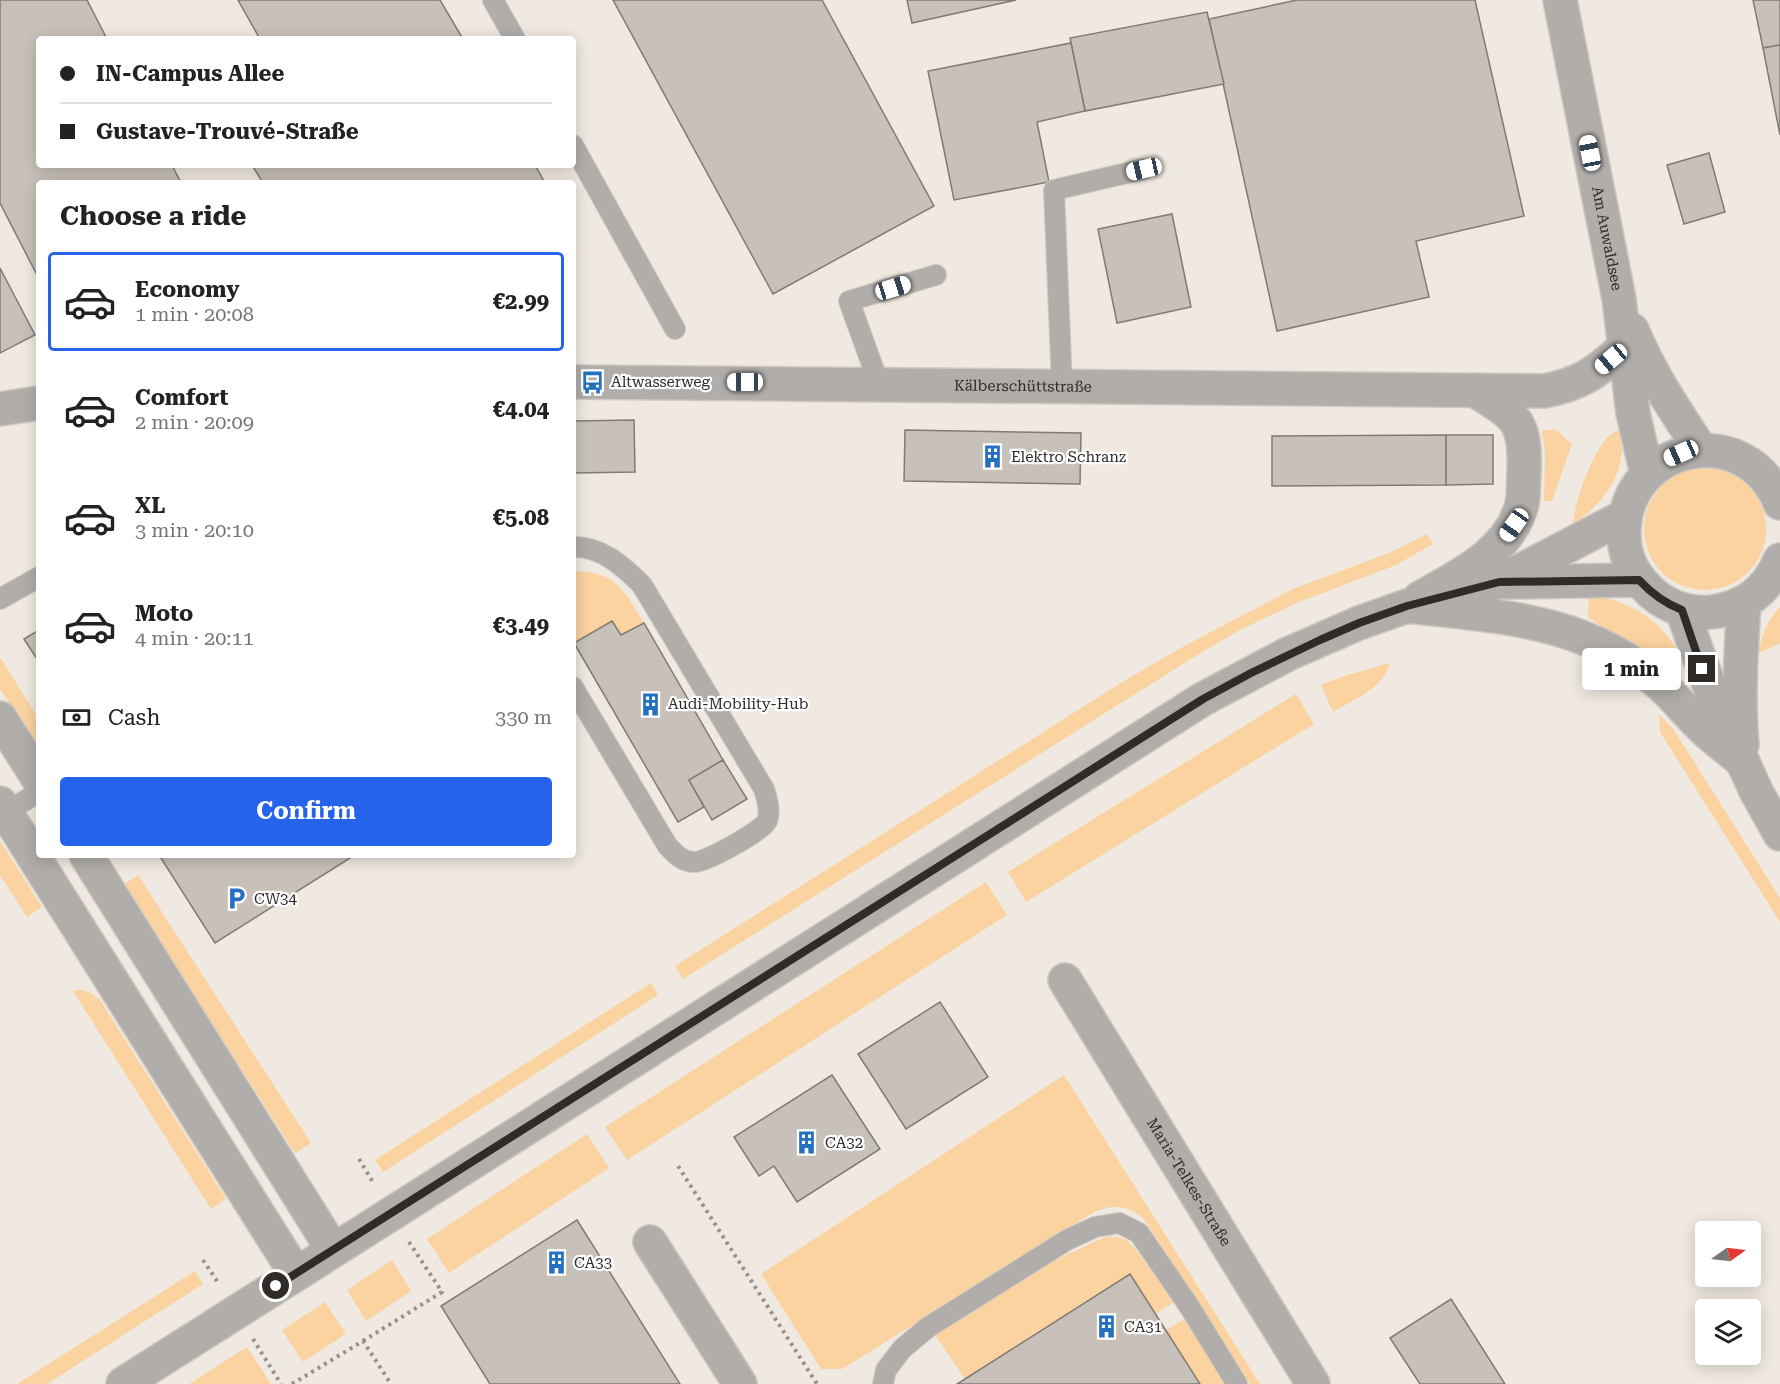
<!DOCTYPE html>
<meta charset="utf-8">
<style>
:root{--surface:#fff;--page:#f6f6f6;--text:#222;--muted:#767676;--line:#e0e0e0;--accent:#2563eb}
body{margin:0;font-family:"Roboto Serif",serif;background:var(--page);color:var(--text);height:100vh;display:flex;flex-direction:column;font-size:22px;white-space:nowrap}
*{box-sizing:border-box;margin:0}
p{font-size:20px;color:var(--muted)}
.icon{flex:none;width:33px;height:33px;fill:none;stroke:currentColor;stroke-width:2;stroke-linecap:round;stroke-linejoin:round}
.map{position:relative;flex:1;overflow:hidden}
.drawer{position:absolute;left:36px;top:180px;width:540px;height:678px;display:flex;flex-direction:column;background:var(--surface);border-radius:6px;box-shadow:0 3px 15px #0003}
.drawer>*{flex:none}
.hud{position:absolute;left:36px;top:36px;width:540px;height:132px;border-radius:6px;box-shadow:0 3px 15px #0003;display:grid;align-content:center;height:132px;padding:0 24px;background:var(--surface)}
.needle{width:39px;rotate:76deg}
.buttons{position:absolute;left:1695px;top:1221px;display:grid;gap:12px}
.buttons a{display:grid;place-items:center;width:66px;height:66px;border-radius:6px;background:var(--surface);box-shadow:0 3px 15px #0003;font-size:30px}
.end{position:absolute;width:27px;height:27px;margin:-14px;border:8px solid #2e2b29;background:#fff;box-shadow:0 0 0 3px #fff}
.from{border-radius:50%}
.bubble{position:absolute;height:42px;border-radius:6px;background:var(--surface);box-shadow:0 3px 15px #0003;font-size:20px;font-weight:700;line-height:42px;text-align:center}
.car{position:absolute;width:18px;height:36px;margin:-18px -9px;border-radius:8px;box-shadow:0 0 4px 2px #0007;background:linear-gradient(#fff 24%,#345 0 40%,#fff 0 76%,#345 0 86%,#fff 0)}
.hud b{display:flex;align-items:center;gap:21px;height:57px;font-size:22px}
.hud b+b{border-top:2px solid var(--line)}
.hud i{width:15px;height:15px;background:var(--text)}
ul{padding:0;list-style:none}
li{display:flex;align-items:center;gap:18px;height:99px;margin:0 12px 9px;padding:0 12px;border:3px solid transparent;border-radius:6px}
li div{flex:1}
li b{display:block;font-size:22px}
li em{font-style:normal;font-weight:700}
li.active{border-color:var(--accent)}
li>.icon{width:54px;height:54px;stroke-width:1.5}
h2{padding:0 24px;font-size:27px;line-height:72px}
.pay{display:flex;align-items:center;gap:15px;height:66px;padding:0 24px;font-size:22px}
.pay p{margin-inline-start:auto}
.button{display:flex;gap:12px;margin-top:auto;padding:12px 24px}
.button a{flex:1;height:69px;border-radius:6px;background:var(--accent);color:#fff;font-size:24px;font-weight:700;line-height:69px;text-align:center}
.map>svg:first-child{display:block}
.green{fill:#fbd3a0}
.building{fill:#c7c1b9;stroke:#817b75;stroke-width:1.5}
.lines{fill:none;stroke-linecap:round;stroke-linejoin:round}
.service-casing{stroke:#ccc7c0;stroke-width:22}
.minor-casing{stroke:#ccc7c0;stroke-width:36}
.tertiary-casing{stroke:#ccc7c0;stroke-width:36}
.path{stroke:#96918c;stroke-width:4;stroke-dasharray:3 4.5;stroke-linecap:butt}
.service{stroke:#b0adaa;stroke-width:20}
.minor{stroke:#b0adaa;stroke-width:33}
.tertiary{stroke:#b0adaa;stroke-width:33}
.route{stroke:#2e2b29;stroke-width:8}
.labels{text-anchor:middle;stroke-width:4.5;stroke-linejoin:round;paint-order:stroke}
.street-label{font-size:15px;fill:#2e2b29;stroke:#fff}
.poi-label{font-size:15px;fill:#2e2b29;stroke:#fff;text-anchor:start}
</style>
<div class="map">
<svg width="1780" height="1384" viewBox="0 0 1780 1384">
<rect width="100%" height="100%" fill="#efe9e1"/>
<g class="green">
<path d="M 1555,429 L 1572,444 L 1552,501 L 1544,501 L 1545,453 L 1542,431 Z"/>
<path d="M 1620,429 C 1620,436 1622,445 1622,452 C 1619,483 1598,508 1573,524 C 1575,501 1592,453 1608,437 C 1612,434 1616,431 1620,429 Z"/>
<circle cx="1705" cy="529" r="61"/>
<path d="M 1427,534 L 1433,544 L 1396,565 L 1299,602 L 1240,630 L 1194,657 L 683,979 L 675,966 L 1119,684 L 1186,645 L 1293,589 L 1389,553 Z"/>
<path d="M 573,571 C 617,572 623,589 644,623 L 621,635 L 612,621 L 574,643 Z"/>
<path d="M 1589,595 C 1621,599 1656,615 1673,644 C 1677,651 1680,659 1683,666 L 1665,671 L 1588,617 Z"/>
<path d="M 1780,607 L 1780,643 L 1768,649 L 1758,653 C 1762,635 1767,620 1780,607 Z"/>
<path d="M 0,657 L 39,720 L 39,743 L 33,738 L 0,689 Z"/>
<path d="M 1390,663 C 1383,689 1354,699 1333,712 L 1321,685 L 1347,675 Z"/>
<path d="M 1296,694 L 1314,724 L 1026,902 L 1008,872 Z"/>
<path d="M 1659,714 L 1674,730 L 1780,898 L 1780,922 L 1660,732 Z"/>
<path d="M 0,841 L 42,907 L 27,917 L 0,875 Z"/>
<path d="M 138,875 L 311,1143 L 295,1153 L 123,885 Z"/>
<path d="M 986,882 L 1007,915 L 627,1160 L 605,1127 Z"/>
<path d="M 651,983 L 658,995 L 383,1172 L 375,1160 Z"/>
<path d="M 81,990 L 91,993 L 100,1000 L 226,1199 L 211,1209 L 73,991 Z"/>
<path d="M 1064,1075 L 1260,1384 L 1250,1384 L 1144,1219 C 1126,1205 1117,1204 1096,1211 L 842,1369 L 821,1369 L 761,1274 Z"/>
<path d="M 587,1134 L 609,1168 L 449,1273 L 427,1239 Z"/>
<path d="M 1105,1237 C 1111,1237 1118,1236 1124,1239 C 1136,1245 1164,1289 1174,1302 L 1156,1314 L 1130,1275 L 965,1379 L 935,1335 L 1055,1260 Z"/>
<path d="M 392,1260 L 411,1291 L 366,1321 L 347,1290 Z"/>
<path d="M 195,1271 L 203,1284 L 47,1384 L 17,1384 Z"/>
<path d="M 325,1302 L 346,1334 L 303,1362 L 282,1330 Z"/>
<path d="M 1187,1318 L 1227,1384 L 1200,1384 L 1166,1330 Z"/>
<path d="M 247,1347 L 271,1384 L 189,1384 Z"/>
</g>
<g class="building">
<path d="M 0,0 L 87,0 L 107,39 L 39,39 L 39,165 L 172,165 L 181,183 L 39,183 L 39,279 L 0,203 Z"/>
<path d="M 238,0 L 440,0 L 463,39 L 260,39 Z"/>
<path d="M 613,0 L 822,0 L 934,206 L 773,294 Z"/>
<path d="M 907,0 L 1016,0 L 912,23 Z"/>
<path d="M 1297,0 L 1475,0 L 1524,216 L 1416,241 L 1429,297 L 1277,331 L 1209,19 Z"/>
<path d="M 1753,0 L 1780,0 L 1780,45 L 1763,48 Z"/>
<path d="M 1207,12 L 1224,84 L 1085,111 L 1070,38 Z"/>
<path d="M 1071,43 L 1085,111 L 1037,122 L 1049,182 L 954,200 L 928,71 Z"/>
<path d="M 1780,45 L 1780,135 L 1763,48 Z"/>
<path d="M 1709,153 L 1725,212 L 1684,224 L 1667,165 Z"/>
<path d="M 252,165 L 535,165 L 545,183 L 263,183 Z"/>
<path d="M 1172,214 L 1191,307 L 1117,323 L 1098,229 Z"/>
<path d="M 0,268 L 35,335 L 0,353 Z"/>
<path d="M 634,420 L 635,472 L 573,473 L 573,421 Z"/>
<path d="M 905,430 L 1081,433 L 1080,484 L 904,481 Z"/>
<path d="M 1446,435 L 1446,485 L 1272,486 L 1272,436 Z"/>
<path d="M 1446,435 L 1493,435 L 1493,484 L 1446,485 Z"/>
<path d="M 612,621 L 621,635 L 644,623 L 723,760 L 689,780 L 704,807 L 678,822 L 574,643 Z"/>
<path d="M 39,630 L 39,662 L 24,639 Z"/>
<path d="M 723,760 L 747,799 L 712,820 L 689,780 Z"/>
<path d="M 159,855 L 355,855 L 215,943 Z"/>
<path d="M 940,1002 L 988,1077 L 906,1129 L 858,1054 Z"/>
<path d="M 832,1075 L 880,1149 L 797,1202 L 774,1166 L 759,1176 L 734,1137 Z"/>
<path d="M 577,1220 L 680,1384 L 490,1384 L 441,1306 Z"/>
<path d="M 1130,1274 L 1200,1384 L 957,1384 L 965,1379 Z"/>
<path d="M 1451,1299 L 1505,1384 L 1420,1384 L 1390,1338 Z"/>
</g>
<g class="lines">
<defs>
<g id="service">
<path d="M 493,0 L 515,39"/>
<path d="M 573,145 L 675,329"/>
<path d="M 879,384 L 849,301 L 936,275"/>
<path d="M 1062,387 L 1054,190 L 1144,169"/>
<path d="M 573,547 C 601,546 623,566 642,585 L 764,789 C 767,799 771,811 767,821 C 762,831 705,863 694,862 C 682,862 675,854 667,845 L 573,687"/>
<path d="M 0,599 L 39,577"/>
<path d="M 6,812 L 39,792"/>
<path d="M 883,1384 L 886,1370 L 902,1349 L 927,1328 L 1067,1240 L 1095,1227 L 1119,1223 L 1139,1233 L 1189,1306 L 1237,1384"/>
</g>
<g id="minor">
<path id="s1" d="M 573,382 L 1544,391 C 1582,384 1596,372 1624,348"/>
<path d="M 0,409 L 39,403"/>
<path d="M 1420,598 C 1459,576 1510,552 1522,504 C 1524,494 1523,482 1524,472 C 1526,420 1516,416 1474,390"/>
<path d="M 1408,606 C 1503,617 1584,619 1660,684 C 1677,699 1691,718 1708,733 C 1719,743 1732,752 1743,762"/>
<path d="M 1682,610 L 1716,704 L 1757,793 L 1780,834"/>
<path d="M 0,718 L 39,780"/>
<path d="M 1742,745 C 1738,697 1741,651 1744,603"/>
<path d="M 0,803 L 296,1274"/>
<path d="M 86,855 L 333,1250"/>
<path id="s2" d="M 1065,980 L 1313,1384"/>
<path d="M 650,1242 L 740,1384"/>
</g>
<g id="tertiary">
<path id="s3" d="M 1560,0 L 1619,299 L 1633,413 L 1647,474"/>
<path d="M 1632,330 C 1651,375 1674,409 1701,450"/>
<path d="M 1780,503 C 1747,420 1629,441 1624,529 C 1623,551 1631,572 1646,587 C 1662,605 1688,615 1712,612 C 1744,608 1768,590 1780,560"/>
<path d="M 1507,582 L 1639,580"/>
<path d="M 123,1384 L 1203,699 L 1288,654 L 1359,623 L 1407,606 L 1499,582 L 1625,516"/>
</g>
</defs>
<use href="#service" class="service-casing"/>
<use href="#minor" class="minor-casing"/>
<use href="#tertiary" class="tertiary-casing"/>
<g class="path">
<path d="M 359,1159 L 374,1184"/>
<path d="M 678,1166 L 817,1384"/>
<path d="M 203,1260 L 219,1284"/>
<path d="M 253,1339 L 281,1384"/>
<path d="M 363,1341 L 442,1292 L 409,1242"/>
<path d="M 292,1384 L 363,1341 L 391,1384"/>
</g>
<use href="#service" class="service"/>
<use href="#minor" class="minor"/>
<use href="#tertiary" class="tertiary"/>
</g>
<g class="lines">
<path class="route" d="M 276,1286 L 1203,699 L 1251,673 L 1320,640 L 1359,623 L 1407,606 L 1499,582 L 1639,580 C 1652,594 1664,603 1682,610 L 1702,669"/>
</g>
<defs>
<symbol id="bus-bare" viewBox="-9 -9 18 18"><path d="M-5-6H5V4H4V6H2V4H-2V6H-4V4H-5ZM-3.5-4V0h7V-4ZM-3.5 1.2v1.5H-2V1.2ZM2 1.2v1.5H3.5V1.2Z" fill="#2570c0" stroke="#fff" stroke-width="2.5" paint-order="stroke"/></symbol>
<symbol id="building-bare" viewBox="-9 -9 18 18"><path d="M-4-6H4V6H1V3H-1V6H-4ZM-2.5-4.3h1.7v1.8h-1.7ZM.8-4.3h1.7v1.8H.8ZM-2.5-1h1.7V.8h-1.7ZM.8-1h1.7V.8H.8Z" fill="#2570c0" stroke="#fff" stroke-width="2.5" paint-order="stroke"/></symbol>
<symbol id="parking-bare" viewBox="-9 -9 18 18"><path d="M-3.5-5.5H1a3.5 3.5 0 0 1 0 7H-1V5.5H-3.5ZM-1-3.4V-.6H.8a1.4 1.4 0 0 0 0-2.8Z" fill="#2570c0" stroke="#fff" stroke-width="2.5" paint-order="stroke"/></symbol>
</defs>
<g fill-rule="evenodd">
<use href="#bus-bare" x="576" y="366" width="33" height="33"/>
<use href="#building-bare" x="976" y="440" width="33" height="33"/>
<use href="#building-bare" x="634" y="688" width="33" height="33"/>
<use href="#parking-bare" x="220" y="882" width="33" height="33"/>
<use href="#building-bare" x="790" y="1126" width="33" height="33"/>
<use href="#building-bare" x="540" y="1246" width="33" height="33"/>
<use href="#building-bare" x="1090" y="1310" width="33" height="33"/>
</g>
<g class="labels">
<g class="street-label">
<text dy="5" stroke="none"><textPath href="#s3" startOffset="243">Am Auwaldsee</textPath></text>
<text dy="5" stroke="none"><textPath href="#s1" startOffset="450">Kälberschüttstraße</textPath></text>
<text dy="5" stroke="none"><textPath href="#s2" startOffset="237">Maria-Telkes-Straße</textPath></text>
</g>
<g class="poi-label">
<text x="611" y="387">Altwasserweg</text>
<text x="1011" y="462">Elektro Schranz</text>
<text x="668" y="709">Audi-Mobility-Hub</text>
<text x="254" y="904">CW34</text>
<text x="825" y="1148">CA32</text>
<text x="574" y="1268">CA33</text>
<text x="1124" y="1332">CA31</text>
</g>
</g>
</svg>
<div class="buttons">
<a><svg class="needle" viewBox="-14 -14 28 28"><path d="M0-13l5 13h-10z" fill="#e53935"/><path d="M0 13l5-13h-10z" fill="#767676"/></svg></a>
<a><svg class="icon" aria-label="layers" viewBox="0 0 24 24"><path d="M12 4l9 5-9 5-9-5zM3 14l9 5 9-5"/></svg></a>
</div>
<i class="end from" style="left:276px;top:1286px"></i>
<i class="end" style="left:1702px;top:669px"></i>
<div class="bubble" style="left:1582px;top:648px;width:99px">1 min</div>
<i class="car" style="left:1590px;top:153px;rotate:349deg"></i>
<i class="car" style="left:1144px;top:169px;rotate:257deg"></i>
<i class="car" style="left:893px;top:288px;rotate:73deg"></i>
<i class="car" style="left:1611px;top:359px;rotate:230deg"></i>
<i class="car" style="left:745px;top:382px;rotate:270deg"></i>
<i class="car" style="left:1681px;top:453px;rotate:246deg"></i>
<i class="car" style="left:1514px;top:525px;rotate:215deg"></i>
<div class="hud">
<b><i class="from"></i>IN-Campus Allee</b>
<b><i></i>Gustave-Trouvé-Straße</b>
</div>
<section class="drawer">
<h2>Choose a ride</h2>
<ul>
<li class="active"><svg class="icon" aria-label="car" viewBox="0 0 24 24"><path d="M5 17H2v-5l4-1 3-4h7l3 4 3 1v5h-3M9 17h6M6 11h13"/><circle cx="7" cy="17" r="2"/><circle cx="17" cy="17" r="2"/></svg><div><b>Economy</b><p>1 min · 20:08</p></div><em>€2.99</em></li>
<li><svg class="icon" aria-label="car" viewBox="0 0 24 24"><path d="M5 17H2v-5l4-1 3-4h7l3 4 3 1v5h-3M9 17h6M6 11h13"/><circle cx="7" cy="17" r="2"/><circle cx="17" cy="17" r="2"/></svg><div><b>Comfort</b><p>2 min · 20:09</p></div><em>€4.04</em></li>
<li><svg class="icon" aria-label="car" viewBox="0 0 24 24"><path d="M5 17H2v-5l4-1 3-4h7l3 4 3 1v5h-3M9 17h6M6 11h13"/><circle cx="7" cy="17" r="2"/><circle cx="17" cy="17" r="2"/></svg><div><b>XL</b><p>3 min · 20:10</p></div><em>€5.08</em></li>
<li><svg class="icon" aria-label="car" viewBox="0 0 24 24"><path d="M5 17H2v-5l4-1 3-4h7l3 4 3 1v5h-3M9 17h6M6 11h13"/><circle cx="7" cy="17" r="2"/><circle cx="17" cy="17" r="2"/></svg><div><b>Moto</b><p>4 min · 20:11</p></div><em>€3.49</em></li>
</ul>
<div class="pay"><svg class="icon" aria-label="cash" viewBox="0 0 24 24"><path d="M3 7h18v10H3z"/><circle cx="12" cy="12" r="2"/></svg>Cash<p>330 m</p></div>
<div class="button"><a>Confirm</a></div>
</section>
</div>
